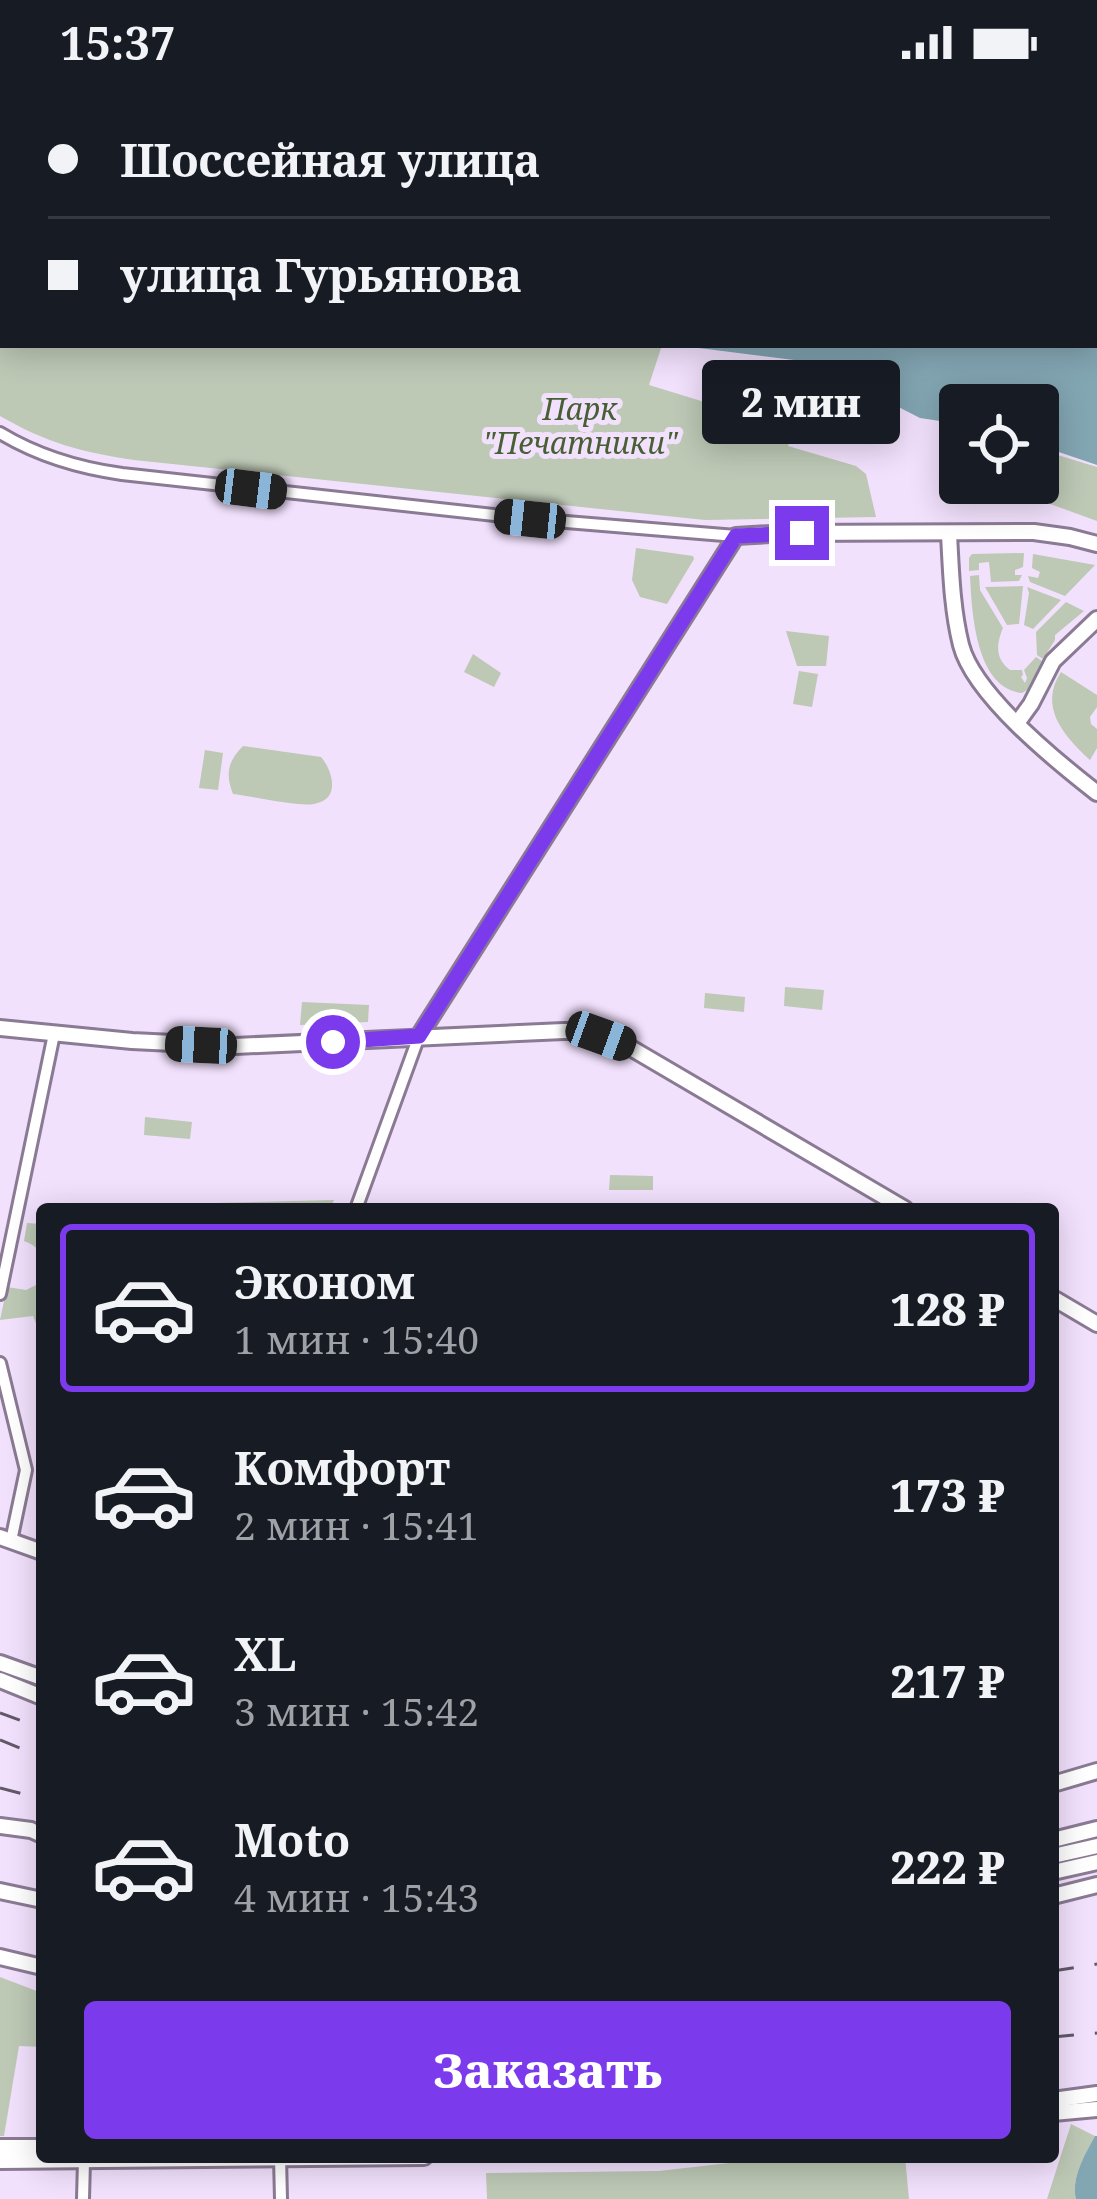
<!DOCTYPE html>
<html lang="ru">
<meta charset="utf-8">
<style>
:root{--surface:#171b24;--page:#20242c;--text:#f1f3f6;--muted:#9ea1a6;--line:#363941;--accent:#7c3aed}
body{margin:0;font-family:"Noto Serif",serif;background:var(--page);color:var(--text);height:100vh;display:flex;flex-direction:column;font-size:45px;white-space:nowrap}
*{box-sizing:border-box;margin:0}
p{font-size:39px;color:var(--muted)}
.icon{flex:none;width:66px;height:66px;fill:none;stroke:currentColor;stroke-width:2;stroke-linecap:round;stroke-linejoin:round}
.map{position:relative;flex:1;overflow:hidden}
.drawer{position:absolute;left:36px;top:1119px;width:1023px;height:960px;display:flex;flex-direction:column;background:var(--surface);border-radius:12px;box-shadow:0 6px 30px #0003}
.drawer>*{flex:none}
.hud{position:absolute;left:0px;top:0px;width:1098px;height:264px;box-shadow:0 6px 30px #0003;display:grid;align-content:center;height:264px;padding:0 48px;background:var(--surface)}
.fabs{position:absolute;left:939px;top:300px;display:grid;gap:24px}
.fabs a{display:grid;place-items:center;width:120px;height:120px;border-radius:12px;background:var(--surface);box-shadow:0 6px 30px #0003;font-size:60px}
.end{position:absolute;width:54px;height:54px;margin:-27px;border:15px solid #7c3aed;background:#fff;box-shadow:0 0 0 6px #fff}
.from{border-radius:50%}
.bubble{position:absolute;height:84px;border-radius:12px;background:var(--surface);box-shadow:0 6px 30px #0003;font-size:39px;font-weight:800;line-height:84px;text-align:center}
.car{position:absolute;width:36px;height:72px;margin:-36px -18px;border-radius:15px;box-shadow:0 0 9px 3px #0007;background:linear-gradient(#222 24%,#8ab4d8 0 40%,#222 0 76%,#8ab4d8 0 86%,#222 0)}
.hud b{display:flex;align-items:center;gap:42px;height:114px;font-size:45px}
.hud b+b{border-top:3px solid var(--line)}
.hud i{width:30px;height:30px;background:var(--text)}
ul{padding:21px 0 0;list-style:none}
li{display:flex;align-items:center;gap:36px;height:168px;margin:0 24px 18px;padding:0 24px;border:6px solid transparent;border-radius:12px}
li div{flex:1}
li b{display:block;font-size:45px}
li em{font-style:normal;font-weight:800}
li.current{border-color:var(--accent)}
li>.icon{width:108px;height:108px;stroke-width:1.5}
.cta{display:flex;gap:24px;margin-top:auto;padding:24px 48px}
.cta a{flex:1;height:138px;border-radius:12px;background:var(--accent);color:#fff;font-size:48px;font-weight:800;line-height:138px;text-align:center}
.status{display:flex;justify-content:space-between;align-items:center;height:84px;padding:0 60px;background:var(--surface);direction:ltr}
.status svg{height:33px;fill:currentColor}
.map>svg:first-child{display:block}
.green{fill:#bdc8b5}
.water{fill:#83a6b3}
.lines{fill:none;stroke-linecap:round;stroke-linejoin:round}
.ferry{stroke:#095366;stroke-width:3;stroke-dasharray:15 12;stroke-linecap:butt}
.minor-casing{stroke:#8a7a93;stroke-width:16}
.major-casing{stroke:#8a7a93;stroke-width:20}
.minor{stroke:#fff;stroke-width:10}
.major{stroke:#fff;stroke-width:14}
.rail{stroke:#625868;stroke-width:3;stroke-dasharray:21 21;stroke-linecap:butt}
.route{stroke:#7c3aed;stroke-width:15}
.labels{text-anchor:middle;stroke-width:10;stroke-linejoin:round;paint-order:stroke}
.park-label{font-size:30px;font-style:italic;fill:#485f34;stroke:#f2e1fd}
</style>
<div class="status"><b>15:37</b><svg viewBox="0 0 49 12"><path d="M0 12V9h3v3zM5 12V6h3v6zM10 12V3h3v9zM15 12V0h3v12zM26 1h20v11H26zM47 4h2v5h-2z"/></svg></div>
<div class="map">
<svg width="1097" height="2115" viewBox="0 0 1097 2115">
<rect width="100%" height="100%" fill="#f2e1fd"/>
<g class="green">
<path d="M 0,96 L 3,97 L 3,261 L 662,261 L 649,301 L 793,345 L 788,362 L 856,382 L 866,390 L 876,433 L 705,436 L 134,376 C 81,368 47,359 0,332 Z"/>
<path d="M 1038,365 L 1097,383 L 1097,437 L 1020,409 L 1023,399 L 1038,399 Z"/>
<path d="M 636,464 L 693,472 L 694,475 L 667,520 L 640,513 L 632,496 Z"/>
<path d="M 1024,469 L 1023,483 L 1015,486 L 1015,491 L 1022,491 L 1019,497 L 991,498 L 989,478 L 979,479 L 979,486 L 969,487 L 969,474 L 972,470 Z"/>
<path d="M 1033,470 L 1095,481 L 1065,512 L 1030,498 L 1028,492 L 1038,494 L 1040,488 L 1032,484 Z"/>
<path d="M 979,491 L 980,506 L 1003,544 C 996,560 995,575 1010,586 L 1022,586 L 1023,591 L 1021,593 L 1025,599 L 1027,594 L 1024,586 L 1036,573 L 1042,577 L 1029,605 L 1022,609 C 975,604 972,527 970,492 Z"/>
<path d="M 1023,502 L 1019,540 L 1007,541 L 985,503 Z"/>
<path d="M 1027,503 L 1061,516 L 1033,545 L 1024,541 L 1029,509 Z"/>
<path d="M 1066,518 L 1084,527 L 1055,551 L 1055,556 L 1043,575 L 1037,571 L 1036,548 Z"/>
<path d="M 786,547 L 829,552 L 826,582 L 797,582 Z"/>
<path d="M 473,570 L 501,589 L 494,603 L 464,588 Z"/>
<path d="M 799,587 L 818,590 L 812,623 L 793,620 Z"/>
<path d="M 1061,588 L 1097,611 L 1097,623 L 1090,633 L 1091,640 L 1097,645 L 1097,664 L 1090,676 C 1064,652 1038,623 1061,588 Z"/>
<path d="M 243,662 L 321,673 C 333,687 341,716 314,720 C 298,723 251,712 233,710 C 225,690 228,677 243,662 Z"/>
<path d="M 205,666 L 223,669 L 218,706 L 199,704 Z"/>
<path d="M 785,903 L 824,906 L 822,926 L 784,922 Z"/>
<path d="M 705,909 L 745,913 L 744,928 L 704,924 Z"/>
<path d="M 302,918 L 369,921 L 368,938 L 300,941 Z"/>
<path d="M 145,1033 L 192,1038 L 190,1055 L 144,1051 Z"/>
<path d="M 610,1091 L 653,1092 L 653,1106 L 609,1106 Z"/>
<path d="M 334,1116 L 330,1125 L 123,1125 L 131,1121 Z"/>
<path d="M 27,1139 L 42,1140 L 42,1209 L 38,1211 L 42,1243 L 38,1244 L 33,1232 L 0,1236 L 7,1203 L 26,1206 L 38,1200 C 42,1179 47,1165 24,1157 Z"/>
<path d="M 0,1893 L 42,1909 L 42,1963 L 19,1962 L 4,2052 L 0,2052 Z"/>
<path d="M 1071,2040 L 1095,2052 C 1085,2072 1071,2093 1076,2115 L 1047,2115 Z"/>
<path d="M 782,2073 L 905,2073 L 909,2115 L 487,2115 L 486,2089 L 659,2087 Z"/>
</g>
<g class="water">
<path d="M 0,0 L 1097,0 L 1097,381 L 1038,361 L 1038,321 L 960,321 L 960,340 L 920,334 L 810,278 L 675,261 L 1095,261 L 1095,3 L 3,3 L 3,97 L 0,96 Z"/>
<path d="M 1095,2052 L 1097,2052 L 1097,2115 L 1076,2115 C 1071,2093 1085,2071 1095,2052 Z"/>
</g>
<g class="lines">
<g class="ferry">
<path d="M 853,0 L 882,3"/>
<path d="M 370,3 L 372,0"/>
<path d="M 891,3 L 897,0"/>
</g>
<defs>
<g id="minor">
<path d="M 0,349 C 38,372 79,384 122,390 L 530,435 L 736,452"/>
<path d="M 356,1125 L 419,952"/>
<path d="M 0,1210 L 54,950"/>
<path d="M 0,1279 L 26,1386 L 11,1457"/>
<path d="M 280,2073 L 281,2115"/>
<path d="M 83,2115 L 84,2077"/>
</g>
<g id="major">
<path d="M 949,450 C 951,487 952,525 961,561 C 974,611 1056,677 1097,709"/>
<path d="M 1018,638 L 1031,620 L 1053,577 L 1097,535"/>
<path d="M 0,944 L 132,957 L 235,962 L 564,947 L 582,947 L 624,960 L 905,1125"/>
<path d="M 419,952 L 736,452 L 788,449 L 1034,448 L 1070,453 L 1097,460"/>
<path d="M 1053,1214 L 1097,1240"/>
<path d="M 0,1453 L 42,1468"/>
<path d="M 0,1579 L 42,1594"/>
<path d="M 0,1596 L 42,1613"/>
<path d="M 1053,1700 L 1097,1687"/>
<path d="M 0,1742 L 31,1746 L 42,1751"/>
<path d="M 1053,1756 L 1097,1745"/>
<path d="M 1053,1772 L 1097,1762"/>
<path d="M 1053,1788 L 1097,1778"/>
<path d="M 0,1807 L 42,1816"/>
<path d="M 1053,1812 L 1097,1801"/>
<path d="M 0,1873 L 42,1883"/>
<path d="M 1053,2016 L 1097,2010"/>
<path d="M 1053,2029 L 1097,2025"/>
<path d="M 0,2063 L 42,2063"/>
<path d="M 0,2077 L 424,2073"/>
</g>
</defs>
<use href="#minor" class="minor-casing"/>
<use href="#major" class="major-casing"/>
<use href="#minor" class="minor"/>
<use href="#major" class="major"/>
<g class="rail">
<path d="M 0,1629 L 42,1644"/>
<path d="M 0,1656 L 42,1673"/>
<path d="M 0,1704 L 42,1715"/>
<path d="M 1053,1887 L 1097,1880"/>
<path d="M 1053,1953 L 1097,1949"/>
</g>
</g>
<g class="lines">
<path class="route" d="M 333,958 L 419,952 L 736,452 L 802,449"/>
</g>
<g class="labels">
<g class="park-label">
<text x="580" y="336">Парк<tspan x="580" dy="34">"Печатники"</tspan></text>
</g>
</g>
</svg>
<div class="fabs">
<a><svg class="icon" aria-label="locate" viewBox="0 0 24 24"><circle cx="12" cy="12" r="6"/><path d="M12 2v4M12 18v4M2 12h4M18 12h4"/></svg></a>
</div>
<i class="end from" style="left:333px;top:958px"></i>
<i class="end" style="left:802px;top:449px"></i>
<div class="bubble" style="left:702px;top:276px;width:198px">2 мин</div>
<i class="car" style="left:251px;top:405px;rotate:97deg"></i>
<i class="car" style="left:530px;top:435px;rotate:276deg"></i>
<i class="car" style="left:601px;top:952px;rotate:110deg"></i>
<i class="car" style="left:201px;top:961px;rotate:273deg"></i>
<div class="hud">
<b><i class="from"></i>Шоссейная улица</b>
<b><i></i>улица Гурьянова</b>
</div>
<section class="drawer">
<ul>
<li class="current"><svg class="icon" aria-label="car" viewBox="0 0 24 24"><path d="M5 17H2v-5l4-1 3-4h7l3 4 3 1v5h-3M9 17h6M6 11h13"/><circle cx="7" cy="17" r="2"/><circle cx="17" cy="17" r="2"/></svg><div><b>Эконом</b><p>1 мин · 15:40</p></div><em>128 ₽</em></li>
<li><svg class="icon" aria-label="car" viewBox="0 0 24 24"><path d="M5 17H2v-5l4-1 3-4h7l3 4 3 1v5h-3M9 17h6M6 11h13"/><circle cx="7" cy="17" r="2"/><circle cx="17" cy="17" r="2"/></svg><div><b>Комфорт</b><p>2 мин · 15:41</p></div><em>173 ₽</em></li>
<li><svg class="icon" aria-label="car" viewBox="0 0 24 24"><path d="M5 17H2v-5l4-1 3-4h7l3 4 3 1v5h-3M9 17h6M6 11h13"/><circle cx="7" cy="17" r="2"/><circle cx="17" cy="17" r="2"/></svg><div><b>XL</b><p>3 мин · 15:42</p></div><em>217 ₽</em></li>
<li><svg class="icon" aria-label="car" viewBox="0 0 24 24"><path d="M5 17H2v-5l4-1 3-4h7l3 4 3 1v5h-3M9 17h6M6 11h13"/><circle cx="7" cy="17" r="2"/><circle cx="17" cy="17" r="2"/></svg><div><b>Moto</b><p>4 мин · 15:43</p></div><em>222 ₽</em></li>
</ul>
<div class="cta"><a>Заказать</a></div>
</section>
</div>
